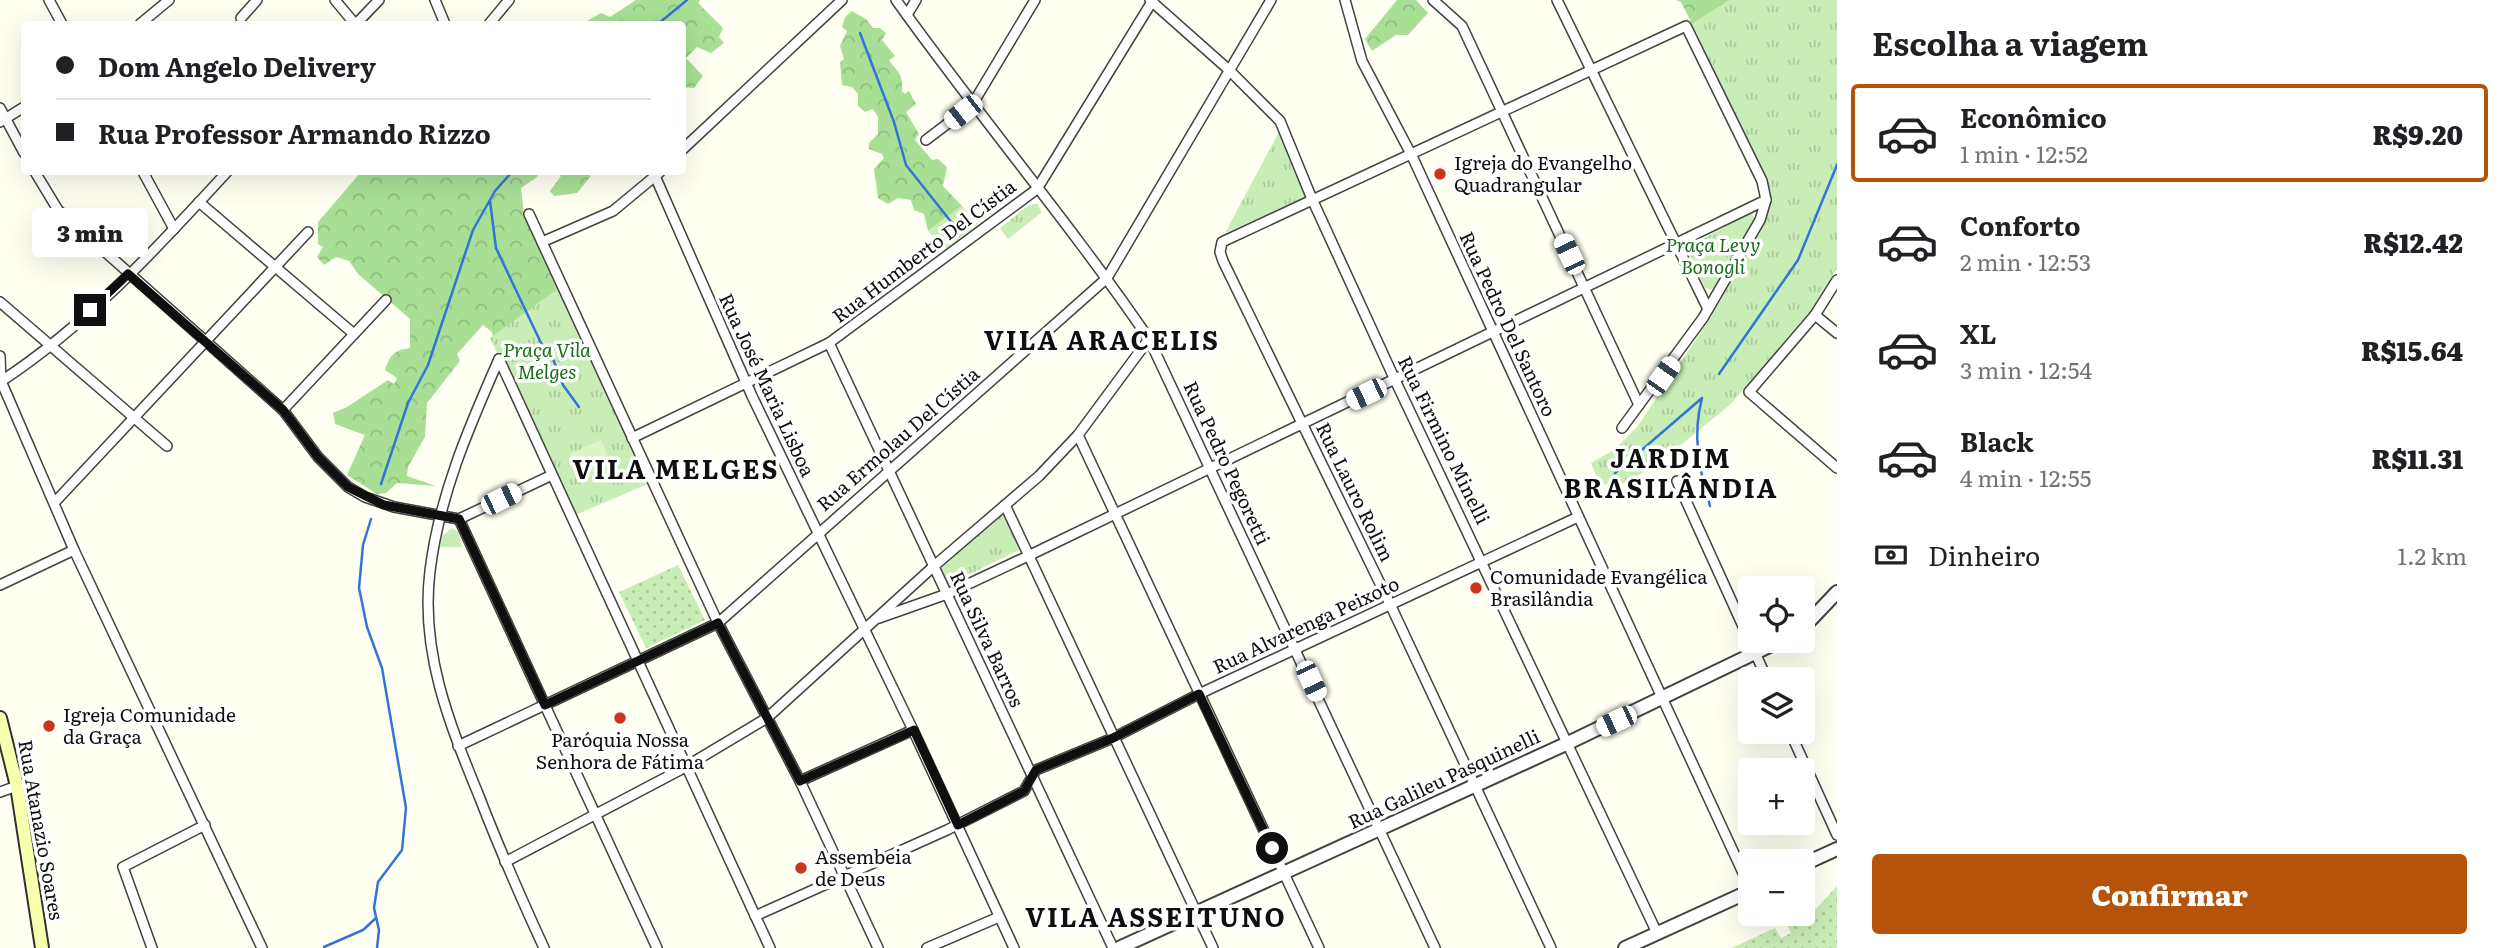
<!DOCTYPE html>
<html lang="pt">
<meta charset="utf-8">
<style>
:root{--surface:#fff;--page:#f6f6f6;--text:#202124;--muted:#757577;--line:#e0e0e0;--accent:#b45309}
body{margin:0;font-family:Literata,serif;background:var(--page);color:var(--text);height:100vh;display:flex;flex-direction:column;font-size:26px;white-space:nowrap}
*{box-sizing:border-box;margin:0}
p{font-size:23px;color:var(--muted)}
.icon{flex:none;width:38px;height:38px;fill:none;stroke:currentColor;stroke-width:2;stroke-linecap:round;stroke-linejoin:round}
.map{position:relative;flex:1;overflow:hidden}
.drawer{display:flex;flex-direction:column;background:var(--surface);width:665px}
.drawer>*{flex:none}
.hud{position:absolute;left:21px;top:21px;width:665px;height:154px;border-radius:7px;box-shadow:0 7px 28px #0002;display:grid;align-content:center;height:154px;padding:0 35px;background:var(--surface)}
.controls{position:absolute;left:1738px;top:576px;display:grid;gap:14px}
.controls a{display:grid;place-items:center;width:77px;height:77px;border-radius:7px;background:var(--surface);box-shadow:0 7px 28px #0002;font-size:35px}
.end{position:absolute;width:32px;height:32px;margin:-16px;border:9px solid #0f0f0f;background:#fff;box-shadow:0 0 0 4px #fff}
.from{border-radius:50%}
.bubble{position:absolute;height:49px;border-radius:7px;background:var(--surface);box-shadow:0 7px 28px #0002;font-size:23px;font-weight:800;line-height:49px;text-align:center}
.car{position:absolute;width:21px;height:42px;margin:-21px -10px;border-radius:9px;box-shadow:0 0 5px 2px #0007;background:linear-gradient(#fff 24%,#345 0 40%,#fff 0 76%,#345 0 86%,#fff 0)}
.hud b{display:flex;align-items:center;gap:24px;height:66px;font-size:26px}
.hud b+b{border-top:2px solid var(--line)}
.hud i{width:18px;height:18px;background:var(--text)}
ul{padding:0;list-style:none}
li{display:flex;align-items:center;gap:21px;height:98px;margin:0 14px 10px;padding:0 21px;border:4px solid transparent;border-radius:7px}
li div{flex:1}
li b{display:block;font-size:26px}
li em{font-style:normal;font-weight:800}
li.current{border-color:var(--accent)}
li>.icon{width:63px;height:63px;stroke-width:1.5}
h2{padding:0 35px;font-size:32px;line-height:84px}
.pay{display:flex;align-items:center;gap:18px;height:77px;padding:0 35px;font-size:26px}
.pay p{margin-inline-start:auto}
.cta{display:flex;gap:14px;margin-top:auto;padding:14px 35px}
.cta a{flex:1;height:80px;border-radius:7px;background:var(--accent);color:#fff;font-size:28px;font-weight:800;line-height:80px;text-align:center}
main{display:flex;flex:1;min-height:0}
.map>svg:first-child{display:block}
.grass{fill:url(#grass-dots)}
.forest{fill:url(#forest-crowns)}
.park{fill:url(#park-tufts)}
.pitch{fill:#ddf4ca}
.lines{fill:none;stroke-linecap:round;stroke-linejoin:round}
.stream{stroke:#3275d8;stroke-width:2.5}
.minor-casing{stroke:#424242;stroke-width:12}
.tertiary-casing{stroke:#424242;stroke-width:16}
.secondary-casing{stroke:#313131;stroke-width:16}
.minor{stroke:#fff;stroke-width:9}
.tertiary{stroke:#fff;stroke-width:12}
.secondary{stroke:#f8ffad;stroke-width:12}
.route{stroke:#0f0f0f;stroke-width:9}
.poi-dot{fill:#cb351b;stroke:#fff;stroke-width:2.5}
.labels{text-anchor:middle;stroke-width:7;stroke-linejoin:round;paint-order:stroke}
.poi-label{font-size:19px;fill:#0f0f0f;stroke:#fff;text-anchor:start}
.park-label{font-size:19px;font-style:italic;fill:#1a6d19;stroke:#fff}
.street-label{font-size:19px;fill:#0f0f0f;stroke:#fff}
.district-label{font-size:26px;font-weight:bold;letter-spacing:2px;fill:#0f0f0f;stroke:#fff}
</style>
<main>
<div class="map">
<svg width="1837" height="948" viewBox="0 0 1837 948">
<defs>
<pattern id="grass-dots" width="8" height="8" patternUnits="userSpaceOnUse" patternTransform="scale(1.75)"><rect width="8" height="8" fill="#c9edb7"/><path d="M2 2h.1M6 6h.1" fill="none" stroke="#abca9c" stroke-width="1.8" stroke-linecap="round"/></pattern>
<pattern id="forest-crowns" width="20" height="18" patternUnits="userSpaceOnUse" patternTransform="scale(1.75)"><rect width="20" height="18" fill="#a8df95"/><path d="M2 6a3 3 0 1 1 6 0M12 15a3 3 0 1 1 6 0" fill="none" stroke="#8fbe7f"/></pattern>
<pattern id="park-tufts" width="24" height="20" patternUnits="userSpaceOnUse" patternTransform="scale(1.75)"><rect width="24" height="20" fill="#c9edb7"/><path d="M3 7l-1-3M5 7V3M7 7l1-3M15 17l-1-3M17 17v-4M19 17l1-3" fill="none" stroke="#abca9c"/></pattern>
</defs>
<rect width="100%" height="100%" fill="#fffff2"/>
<g class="grass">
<path d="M 678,565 L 705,620 L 646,648 L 619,592 Z"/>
<path d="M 1837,886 L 1837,948 L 1732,948 L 1775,928 L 1781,938 L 1791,933 L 1786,923 L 1817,908 Z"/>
</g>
<g class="forest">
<path d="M 636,0 L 700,0 L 698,3 L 723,28 L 719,37 L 724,43 L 711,53 L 697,47 L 686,58 L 703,76 L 694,88 L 683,87 L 682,24 L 582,24 L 601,13 L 610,17 Z"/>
<path d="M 1397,0 L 1416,0 L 1428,13 L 1408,35 L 1396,35 L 1372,51 L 1365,39 Z"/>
<path d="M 1676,0 L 1730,0 L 1692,24 L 1681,2 Z"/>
<path d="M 852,11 L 866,19 L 873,28 L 880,28 L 886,33 L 882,40 L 895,56 L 889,60 C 897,72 904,74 902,91 L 905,94 L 909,91 L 916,104 L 906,112 L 919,134 L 915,140 L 932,160 L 938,159 L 947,167 L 943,186 L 962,206 L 928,231 L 924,214 L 914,210 L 911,200 L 898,198 L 888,204 L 878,198 L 874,169 L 884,158 L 882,154 L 869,149 L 869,143 L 878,134 L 878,117 L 873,109 L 865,112 L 858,106 L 858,94 L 852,87 L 842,85 L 840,62 L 844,59 L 840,46 L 847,31 L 842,27 L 845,17 Z"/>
<path d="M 361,172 L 539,172 L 537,177 L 521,188 L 524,215 L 557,289 L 495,347 L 492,332 L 483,325 L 457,354 L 460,361 L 427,403 L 425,437 L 408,467 L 407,476 L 436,486 L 397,483 L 386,493 L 377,494 L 347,475 L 365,435 L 335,424 L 333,413 L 347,407 L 388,380 L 394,384 L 397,378 L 385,370 C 390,355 394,350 410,348 L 410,319 L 358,274 L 349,261 L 336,257 L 324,265 L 317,257 L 323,247 L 318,244 L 318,222 Z"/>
<path d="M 555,172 L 585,172 L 591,176 L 577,193 L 554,196 L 550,191 L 561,176 Z"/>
</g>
<g class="park">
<path d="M 1730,0 L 1837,0 L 1837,268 L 1811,310 L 1731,404 L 1660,462 L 1627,482 L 1612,487 L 1599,482 L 1591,463 L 1615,449 L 1637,427 L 1711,317 L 1765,222 L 1769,199 L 1766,180 L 1692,24 Z"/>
<path d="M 1279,132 L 1306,197 L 1225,233 Z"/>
<path d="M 1037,204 L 1042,212 L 1008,239 L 1000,228 L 1029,205 Z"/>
<path d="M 962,206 L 978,224 L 944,250 L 928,231 Z"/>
<path d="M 1748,214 L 1752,214 L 1756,220 L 1718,286 L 1710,290 L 1705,288 L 1686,248 Z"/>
<path d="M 560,287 L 650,483 L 573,516 L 490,338 Z"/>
<path d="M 1002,512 L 1021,549 L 947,585 L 936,565 Z"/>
<path d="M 452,528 L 458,532 L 462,547 L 440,547 L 442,536 Z"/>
</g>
<path class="pitch" d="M 601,440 L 611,463 L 580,478 L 570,454 Z"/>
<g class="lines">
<g class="stream">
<path d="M 658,24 L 687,0"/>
<path d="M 860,33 L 894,122 L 906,165 L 956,228"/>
<path d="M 490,201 L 496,248 L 542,345"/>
<path d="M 553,359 L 563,385 L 579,407"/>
<path d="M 1719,374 L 1798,260 L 1837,165"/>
<path d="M 1702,398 C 1692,436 1699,469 1710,506"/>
<path d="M 1615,473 L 1702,398"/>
<path d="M 381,484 L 408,403 L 428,365 L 473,230 L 495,191 L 512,172"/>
<path d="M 371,519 L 363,545 L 359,588 L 367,627 L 382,668 L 406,808 L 402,850 L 378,882 L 374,908 L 379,930 L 377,948"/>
<path d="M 324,947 L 363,930 L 376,918"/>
</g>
<defs>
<g id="minor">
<path d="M 49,0 L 62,24"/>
<path d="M 335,0 L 355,24"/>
<path d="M 435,0 L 445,24"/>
<path d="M 896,0 C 978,115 1069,222 1149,339 L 1435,948"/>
<path d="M 1150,0 L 1229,70 L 1280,121 L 1312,199 L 1395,380 L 1657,933"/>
<path d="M 1345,0 L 1362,61 L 1412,156 L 1750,888"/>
<path d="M 1433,0 L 1462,26 L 1639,405"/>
<path d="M 1557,0 L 1708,309"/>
<path d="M 907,15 L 916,0"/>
<path d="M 241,18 L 257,0"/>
<path d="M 140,24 L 169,0"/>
<path d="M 356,24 L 379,0"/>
<path d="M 489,24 L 509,0"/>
<path d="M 0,108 L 24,153"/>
<path d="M 0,122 L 24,107"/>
<path d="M 926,140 L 972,105 L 1035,0"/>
<path d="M 682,150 L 842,0"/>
<path d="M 35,172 L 58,210 L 283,410 L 318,457 L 348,487 L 365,497 L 394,507 L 459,519 L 552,475"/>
<path d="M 143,172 L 174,229"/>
<path d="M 655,176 L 752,396 L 913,730 L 1014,948"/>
<path d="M 199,202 L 354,334"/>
<path d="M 529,214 L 718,623 L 800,781 L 878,948"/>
<path d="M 542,242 L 613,211 L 660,172"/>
<path d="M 1837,280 L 1815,315 L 1749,392 L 1837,468"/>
<path d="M 0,302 L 167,446"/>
<path d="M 1815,315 L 1837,333"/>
<path d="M 829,343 L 1113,948"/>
<path d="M 0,356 L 1,381 L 74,550 L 262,948"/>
<path d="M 499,359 L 770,948"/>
<path d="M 499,359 C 469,427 439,496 430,571 C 420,651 449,723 479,796 C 499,848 521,898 544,948"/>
<path d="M 0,382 C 86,326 158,247 227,172"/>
<path d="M 283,410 L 386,300"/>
<path d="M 1078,435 L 1319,948"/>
<path d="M 632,438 L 829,343 L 1037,189 L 1153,0"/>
<path d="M 1677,481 L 1767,679"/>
<path d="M 55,502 L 308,232"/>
<path d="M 1005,505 L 1213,948"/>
<path d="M 459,519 L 657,948"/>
<path d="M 0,585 L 74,550"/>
<path d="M 879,618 L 947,594 L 1028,556 L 1766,200"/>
<path d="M 1790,732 L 1837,835"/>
<path d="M 458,746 L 718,623 L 1107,278 L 1271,0"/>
<path d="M 800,781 L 913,730"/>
<path d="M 0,792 L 17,786"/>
<path d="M 505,862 L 680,770 L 767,718 L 934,566 L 1039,476 L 1078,435 L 1149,339"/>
<path d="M 755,916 L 947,830 L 1024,791 L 1036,770 L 1113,738 L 1199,694 L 1578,517"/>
<path d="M 152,948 L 123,867 L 205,825"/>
<path d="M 927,948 L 999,917"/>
<path d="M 1551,948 L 1390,604 L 1223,261 L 1220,252 L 1222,242 L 1686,26 L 1762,181 L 1766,200 L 1760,220 L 1703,318 L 1622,428"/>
</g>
<g id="tertiary">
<path d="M 1802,629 L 1837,592"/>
<path d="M 1802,865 L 1837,849"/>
<path d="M 1119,948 L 1568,743 L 1782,640"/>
<path d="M 1625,948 L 1750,891"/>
</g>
<path id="secondary" d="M 0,718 L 17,786 L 42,948"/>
</defs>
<use href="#minor" class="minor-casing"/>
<use href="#tertiary" class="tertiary-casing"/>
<use href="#secondary" class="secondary-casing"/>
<use href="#minor" class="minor"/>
<use href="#tertiary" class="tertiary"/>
<use href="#secondary" class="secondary"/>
</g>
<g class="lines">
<path class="route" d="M 90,310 L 128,274 L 283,410 L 318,457 L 348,487 L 384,505 L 459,519 L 545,705 L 718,623 L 800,781 L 914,730 L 958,825 L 1024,791 L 1036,770 L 1113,738 L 1199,694 L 1272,848"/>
</g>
<g class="poi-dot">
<circle cx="1440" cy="174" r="7"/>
<circle cx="1476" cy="588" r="7"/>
<circle cx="620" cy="718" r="7"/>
<circle cx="49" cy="726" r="7"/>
<circle cx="801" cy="868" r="7"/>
</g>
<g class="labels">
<g class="poi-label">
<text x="1454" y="170">Igreja do Evangelho<tspan x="1454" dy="22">Quadrangular</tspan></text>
<text x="1490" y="584">Comunidade Evangélica<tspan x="1490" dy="22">Brasilândia</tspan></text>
<text x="63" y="722">Igreja Comunidade<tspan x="63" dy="22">da Graça</tspan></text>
<text x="620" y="747" text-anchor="middle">Paróquia Nossa<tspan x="620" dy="22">Senhora de Fátima</tspan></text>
<text x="815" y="864">Assembeia<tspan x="815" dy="22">de Deus</tspan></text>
</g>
<g class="park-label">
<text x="1713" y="252">Praça Levy<tspan x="1713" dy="22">Bonogli</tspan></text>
<text x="547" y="357">Praça Vila<tspan x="547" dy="22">Melges</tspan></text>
</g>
<g class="street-label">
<text transform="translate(924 251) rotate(-37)" y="7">Rua Humberto Del Cístia</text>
<text transform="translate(1508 324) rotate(65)" y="7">Rua Pedro Del Santoro</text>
<text transform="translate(767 385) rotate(65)" y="7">Rua José Maria Lisboa</text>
<text transform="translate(898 439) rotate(-41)" y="7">Rua Ermolau Del Cístia</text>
<text transform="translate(1444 440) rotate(64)" y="7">Rua Firmino Minelli</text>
<text transform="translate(1227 463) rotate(65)" y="7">Rua Pedro Pegoretti</text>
<text transform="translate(1355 492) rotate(64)" y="7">Rua Lauro Rolim</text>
<text transform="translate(1306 625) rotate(-25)" y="7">Rua Alvarenga Peixoto</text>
<text transform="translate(987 639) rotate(65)" y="7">Rua Silva Barros</text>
<text transform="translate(1444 779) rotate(-25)" y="7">Rua Galileu Pasquinelli</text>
<text transform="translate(41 830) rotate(80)" y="7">Rua Atanazio Soares</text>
</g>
<g class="district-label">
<text x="1102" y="350">VILA ARACELIS</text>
<text x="1671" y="468">JARDIM<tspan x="1671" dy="30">BRASILÂNDIA</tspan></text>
<text x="676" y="479">VILA MELGES</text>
<text x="1156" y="927">VILA ASSEITUNO</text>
</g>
</g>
</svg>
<div class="controls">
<a><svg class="icon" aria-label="locate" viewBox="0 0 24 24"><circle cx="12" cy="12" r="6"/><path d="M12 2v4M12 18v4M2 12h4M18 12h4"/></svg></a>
<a><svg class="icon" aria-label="layers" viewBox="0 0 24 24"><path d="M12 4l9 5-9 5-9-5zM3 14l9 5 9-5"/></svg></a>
<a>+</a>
<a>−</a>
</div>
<i class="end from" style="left:1272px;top:848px"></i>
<i class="end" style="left:90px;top:310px"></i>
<div class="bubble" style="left:32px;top:208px;width:116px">3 min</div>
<i class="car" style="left:963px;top:112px;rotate:232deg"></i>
<i class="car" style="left:1569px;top:254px;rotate:335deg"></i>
<i class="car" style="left:1663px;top:376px;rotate:35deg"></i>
<i class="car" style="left:1366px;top:394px;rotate:244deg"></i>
<i class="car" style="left:501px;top:499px;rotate:64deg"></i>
<i class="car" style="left:1311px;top:681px;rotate:155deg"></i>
<i class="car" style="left:1616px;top:721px;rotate:245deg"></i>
<div class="hud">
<b><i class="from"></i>Dom Angelo Delivery</b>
<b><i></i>Rua Professor Armando Rizzo</b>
</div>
</div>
<section class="drawer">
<h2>Escolha a viagem</h2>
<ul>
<li class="current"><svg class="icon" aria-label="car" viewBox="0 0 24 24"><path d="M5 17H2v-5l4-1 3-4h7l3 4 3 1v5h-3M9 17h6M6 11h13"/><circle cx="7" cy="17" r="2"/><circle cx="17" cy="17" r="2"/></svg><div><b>Econômico</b><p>1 min · 12:52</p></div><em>R$9.20</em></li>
<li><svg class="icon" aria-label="car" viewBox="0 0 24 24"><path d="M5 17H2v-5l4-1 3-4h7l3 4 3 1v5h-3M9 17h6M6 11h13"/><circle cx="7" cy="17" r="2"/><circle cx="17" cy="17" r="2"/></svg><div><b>Conforto</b><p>2 min · 12:53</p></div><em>R$12.42</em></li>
<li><svg class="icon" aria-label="car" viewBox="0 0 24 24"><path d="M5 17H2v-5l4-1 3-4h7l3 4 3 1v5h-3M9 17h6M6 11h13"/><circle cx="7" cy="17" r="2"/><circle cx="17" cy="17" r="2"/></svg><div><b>XL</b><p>3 min · 12:54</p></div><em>R$15.64</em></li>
<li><svg class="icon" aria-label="car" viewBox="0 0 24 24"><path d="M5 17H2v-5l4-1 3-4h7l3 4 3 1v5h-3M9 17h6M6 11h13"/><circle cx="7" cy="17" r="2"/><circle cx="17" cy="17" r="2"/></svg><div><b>Black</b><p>4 min · 12:55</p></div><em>R$11.31</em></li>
</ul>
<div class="pay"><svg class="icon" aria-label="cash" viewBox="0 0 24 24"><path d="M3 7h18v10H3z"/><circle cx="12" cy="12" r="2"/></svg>Dinheiro<p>1.2 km</p></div>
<div class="cta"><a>Confirmar</a></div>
</section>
</main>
